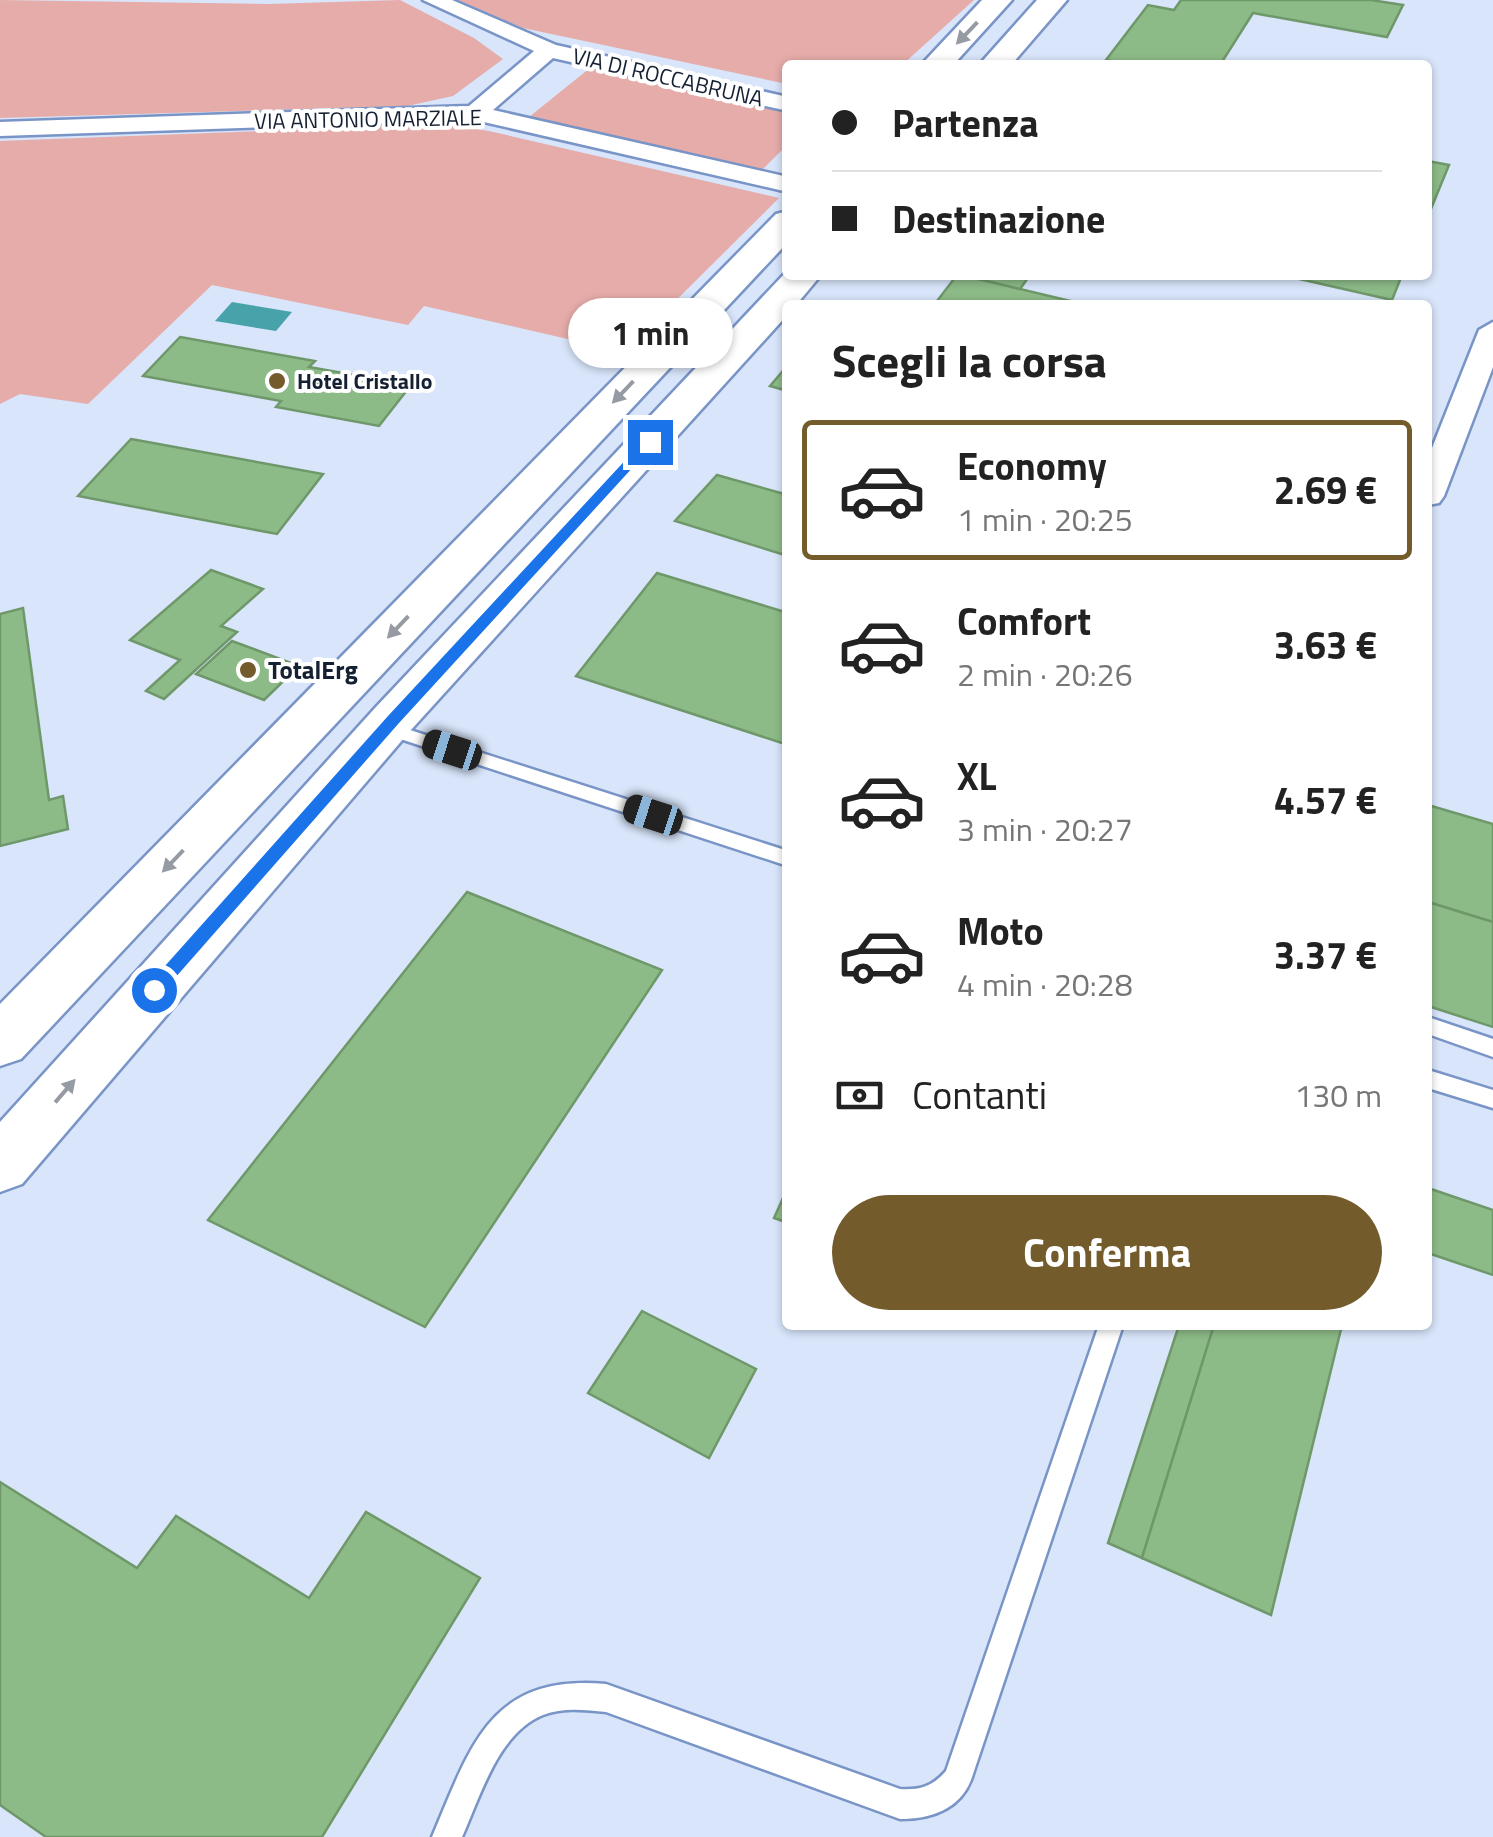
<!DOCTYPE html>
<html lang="it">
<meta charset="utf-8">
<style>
:root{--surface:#fff;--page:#f6f6f6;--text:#222;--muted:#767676;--line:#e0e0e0;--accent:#735b2b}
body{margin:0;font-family:"Titillium Web",sans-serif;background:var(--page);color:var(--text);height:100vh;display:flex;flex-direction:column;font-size:38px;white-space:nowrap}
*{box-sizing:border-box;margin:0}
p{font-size:32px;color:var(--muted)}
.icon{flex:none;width:55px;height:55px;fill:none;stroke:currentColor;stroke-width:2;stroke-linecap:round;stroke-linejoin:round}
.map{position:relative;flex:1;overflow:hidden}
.side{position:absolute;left:782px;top:300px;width:650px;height:1030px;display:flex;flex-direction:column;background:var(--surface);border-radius:10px;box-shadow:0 2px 8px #0004}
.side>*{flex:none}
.guide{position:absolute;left:782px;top:60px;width:650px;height:220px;border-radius:10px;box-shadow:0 2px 8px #0004;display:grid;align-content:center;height:220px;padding:0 50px;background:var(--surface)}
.end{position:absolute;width:45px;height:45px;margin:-22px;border:12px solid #1a73e8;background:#fff;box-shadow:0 0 0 5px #fff}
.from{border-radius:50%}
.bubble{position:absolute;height:70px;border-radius:35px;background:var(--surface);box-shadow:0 2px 8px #0004;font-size:32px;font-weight:700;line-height:70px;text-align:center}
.car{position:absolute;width:30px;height:60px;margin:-30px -15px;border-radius:12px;box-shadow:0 0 8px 2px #0007;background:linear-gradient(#222 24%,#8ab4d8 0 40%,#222 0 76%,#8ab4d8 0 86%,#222 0)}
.guide b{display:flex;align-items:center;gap:35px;height:95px;font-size:38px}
.guide b+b{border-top:2px solid var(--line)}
.guide i{width:25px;height:25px;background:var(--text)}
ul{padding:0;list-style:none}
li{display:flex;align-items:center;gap:30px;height:140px;margin:0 20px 15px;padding:0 30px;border:5px solid transparent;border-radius:10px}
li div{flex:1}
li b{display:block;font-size:38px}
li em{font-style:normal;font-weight:700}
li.selected{border-color:var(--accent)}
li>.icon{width:90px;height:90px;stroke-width:1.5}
h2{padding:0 50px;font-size:45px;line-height:120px}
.pay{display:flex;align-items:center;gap:25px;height:110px;padding:0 50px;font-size:38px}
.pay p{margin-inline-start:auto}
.primary-button{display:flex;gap:20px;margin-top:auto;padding:20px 50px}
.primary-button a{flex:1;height:115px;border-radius:60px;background:var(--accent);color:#fff;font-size:40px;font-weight:700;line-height:115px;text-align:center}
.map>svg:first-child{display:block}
.green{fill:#e6aca9}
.water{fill:#47a2a9}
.building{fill:#8dbb88;stroke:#6f986a;stroke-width:2.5}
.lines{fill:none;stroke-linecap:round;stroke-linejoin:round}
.lane-casing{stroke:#7994c6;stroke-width:5}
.street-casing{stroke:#7994c6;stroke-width:5}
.secondary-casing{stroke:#7994c6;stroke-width:5}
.lane{fill:#fff;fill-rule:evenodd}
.street{fill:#fff;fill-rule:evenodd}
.secondary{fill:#fff;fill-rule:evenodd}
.oneway{fill:#969ba3}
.route{fill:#1a73e8}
.poi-dot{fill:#735b2b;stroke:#fff;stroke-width:4}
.labels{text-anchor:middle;stroke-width:8;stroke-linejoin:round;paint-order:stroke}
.far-street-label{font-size:22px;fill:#152033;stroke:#fff}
.far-poi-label{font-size:22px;font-weight:bold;fill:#152033;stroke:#fff;text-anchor:start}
.poi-label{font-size:25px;font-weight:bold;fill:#152033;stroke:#fff;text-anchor:start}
</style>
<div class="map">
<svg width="1493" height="1837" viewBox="0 0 1493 1837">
<rect width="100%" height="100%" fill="#d8e5fa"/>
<g class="green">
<path d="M 0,0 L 269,4 L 400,0 L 474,38 L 503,59 L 453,96 L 407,106 L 0,118 Z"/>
<path d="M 457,0 L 974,0 L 902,65 L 788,65 L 787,84 L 523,28 Z"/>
<path d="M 590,68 L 787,111 L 787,145 L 761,171 L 529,117 Z"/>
<path d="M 441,124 L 489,131 L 779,198 L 624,352 L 424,306 L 408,325 L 212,285 L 88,404 L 20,394 L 0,404 L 0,141 Z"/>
</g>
<path class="water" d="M 232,302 L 292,312 L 276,331 L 215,321 Z"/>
<g class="building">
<path d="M 1181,0 L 1371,0 L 1403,5 L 1387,37 L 1253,13 L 1220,65 L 1131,65 L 1106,60 L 1148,5 L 1174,10 Z"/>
<path d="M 1428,161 L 1449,165 L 1428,216 Z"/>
<path d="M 957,275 L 962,275 L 1087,305 L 934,305 Z"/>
<path d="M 962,275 L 1030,275 L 1020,289 Z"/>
<path d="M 1282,275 L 1402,275 L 1392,300 Z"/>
<path d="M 180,337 L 315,361 L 309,367 L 411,385 L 379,426 L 276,407 L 281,401 L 143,376 Z"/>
<path d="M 788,365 L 788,391 L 770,386 Z"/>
<path d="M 131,439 L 323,474 L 277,534 L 78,496 Z"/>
<path d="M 717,475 L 788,495 L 788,556 L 675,521 Z"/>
<path d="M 211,570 L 263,589 L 221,626 L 237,632 L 164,699 L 146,691 L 180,660 L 130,640 Z"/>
<path d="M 657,573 L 788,613 L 788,745 L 576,676 Z"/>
<path d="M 23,608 L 49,800 L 63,796 L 68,829 L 0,846 L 0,614 Z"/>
<path d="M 232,641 L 299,666 L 264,700 L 196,674 Z"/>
<path d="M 1428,805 L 1493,824 L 1493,922 L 1428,902 Z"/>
<path d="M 467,892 L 662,970 L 425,1327 L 208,1220 Z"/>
<path d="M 1428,902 L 1493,922 L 1493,1027 L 1428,1006 Z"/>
<path d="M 788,1187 L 788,1223 L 774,1218 Z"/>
<path d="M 1428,1188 L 1493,1210 L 1493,1275 L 1428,1253 Z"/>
<path d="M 642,1311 L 756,1369 L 709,1458 L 588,1393 Z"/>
<path d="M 1179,1325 L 1214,1325 L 1142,1558 L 1108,1543 Z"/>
<path d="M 1214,1325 L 1342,1325 L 1271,1615 L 1142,1558 Z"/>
<path d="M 0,1482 L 137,1568 L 176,1516 L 309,1598 L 366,1512 L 480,1578 L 322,1837 L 46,1837 L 0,1805 Z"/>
</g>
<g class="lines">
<defs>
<g id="lane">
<path d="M 385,722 L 788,851 L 788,866 L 379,732 L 376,728 L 379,724 Z"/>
<path d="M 1428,1017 L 1493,1039 L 1493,1057 L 1428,1034 Z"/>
<path d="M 1428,1070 L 1493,1090 L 1493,1108 L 1428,1088 Z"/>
<path d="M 1099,1325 L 1123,1325 L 971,1780 C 959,1810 930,1819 900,1819 L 606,1712 C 585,1710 563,1707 543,1715 C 498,1733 480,1797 462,1837 L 432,1837 C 471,1745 490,1674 606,1684 L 900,1789 C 920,1790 932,1787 946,1771 Z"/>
</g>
<g id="street">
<path d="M 423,0 L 452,0 L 556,45 L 788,97 L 788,111 L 553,58 L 493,110 L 788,177 L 788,192 L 475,120 L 0,136 L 0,122 L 469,106 L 534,51 Z"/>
<path d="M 1493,322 L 1493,367 L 1444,496 L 1439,503 L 1428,505 L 1428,458 L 1479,330 Z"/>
</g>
<g id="secondary">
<path d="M 982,0 L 1012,0 L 953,65 L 921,65 Z"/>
<path d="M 1037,0 L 1067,0 L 1011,65 L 979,65 Z"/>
<path d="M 788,211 L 788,242 L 21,1059 L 0,1066 L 0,1004 L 776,214 Z"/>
<path d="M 788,270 L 788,275 L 821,275 L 796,305 L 788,305 L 788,314 L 410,731 L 22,1184 L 0,1192 L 0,1122 L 376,707 Z"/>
</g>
</defs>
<use href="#lane" class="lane-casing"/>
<use href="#street" class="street-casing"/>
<use href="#secondary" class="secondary-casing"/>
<use href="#lane" class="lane"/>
<use href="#street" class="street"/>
<use href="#secondary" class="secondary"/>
</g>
<defs><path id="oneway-solid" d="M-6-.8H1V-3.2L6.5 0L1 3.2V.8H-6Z" transform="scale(2.5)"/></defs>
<g class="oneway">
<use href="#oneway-solid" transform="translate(967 33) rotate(134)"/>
<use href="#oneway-solid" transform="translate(623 392) rotate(134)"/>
<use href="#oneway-solid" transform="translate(398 627) rotate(134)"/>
<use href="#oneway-solid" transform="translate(173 861) rotate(134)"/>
<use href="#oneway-solid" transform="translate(65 1091) rotate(-49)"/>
</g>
<path class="route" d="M 645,439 L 656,442 L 399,723 L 160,995 L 148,995 L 148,985 L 388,716 Z"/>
<g class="poi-dot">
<circle cx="277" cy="381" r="10"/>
<circle cx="248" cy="670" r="10"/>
</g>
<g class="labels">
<g class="far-street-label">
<text transform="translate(668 77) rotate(13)" y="8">VIA DI ROCCABRUNA</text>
<text transform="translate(368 119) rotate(-1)" y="8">VIA ANTONIO MARZIALE</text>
</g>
<g class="far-poi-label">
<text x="297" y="389">Hotel Cristallo</text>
</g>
<g class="poi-label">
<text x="268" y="679">TotalErg</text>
</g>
</g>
</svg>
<i class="end from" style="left:154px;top:990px"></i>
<i class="end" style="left:650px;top:442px"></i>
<div class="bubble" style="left:568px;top:298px;width:165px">1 min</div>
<i class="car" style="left:452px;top:750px;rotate:288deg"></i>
<i class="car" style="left:653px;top:815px;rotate:288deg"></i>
<div class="guide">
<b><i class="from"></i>Partenza</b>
<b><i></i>Destinazione</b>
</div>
<section class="side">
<h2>Scegli la corsa</h2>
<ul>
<li class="selected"><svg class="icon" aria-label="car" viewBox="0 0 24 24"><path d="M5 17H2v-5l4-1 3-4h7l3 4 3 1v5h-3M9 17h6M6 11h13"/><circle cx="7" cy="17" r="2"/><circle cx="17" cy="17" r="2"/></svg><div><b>Economy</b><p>1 min · 20:25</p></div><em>2.69 €</em></li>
<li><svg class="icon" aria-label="car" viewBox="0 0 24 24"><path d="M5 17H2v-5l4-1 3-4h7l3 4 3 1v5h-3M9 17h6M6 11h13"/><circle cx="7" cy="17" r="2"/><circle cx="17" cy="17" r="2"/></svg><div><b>Comfort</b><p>2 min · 20:26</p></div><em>3.63 €</em></li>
<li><svg class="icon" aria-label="car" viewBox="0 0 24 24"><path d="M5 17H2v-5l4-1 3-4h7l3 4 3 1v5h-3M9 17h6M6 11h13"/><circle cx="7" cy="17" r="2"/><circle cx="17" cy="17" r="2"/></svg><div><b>XL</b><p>3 min · 20:27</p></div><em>4.57 €</em></li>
<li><svg class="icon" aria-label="car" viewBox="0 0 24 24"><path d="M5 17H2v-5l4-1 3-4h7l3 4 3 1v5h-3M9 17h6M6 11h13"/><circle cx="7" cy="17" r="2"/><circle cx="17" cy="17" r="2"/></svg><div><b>Moto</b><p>4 min · 20:28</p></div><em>3.37 €</em></li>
</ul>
<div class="pay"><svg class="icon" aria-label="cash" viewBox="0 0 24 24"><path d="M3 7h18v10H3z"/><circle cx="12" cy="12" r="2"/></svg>Contanti<p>130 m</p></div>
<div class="primary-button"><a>Conferma</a></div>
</section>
</div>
